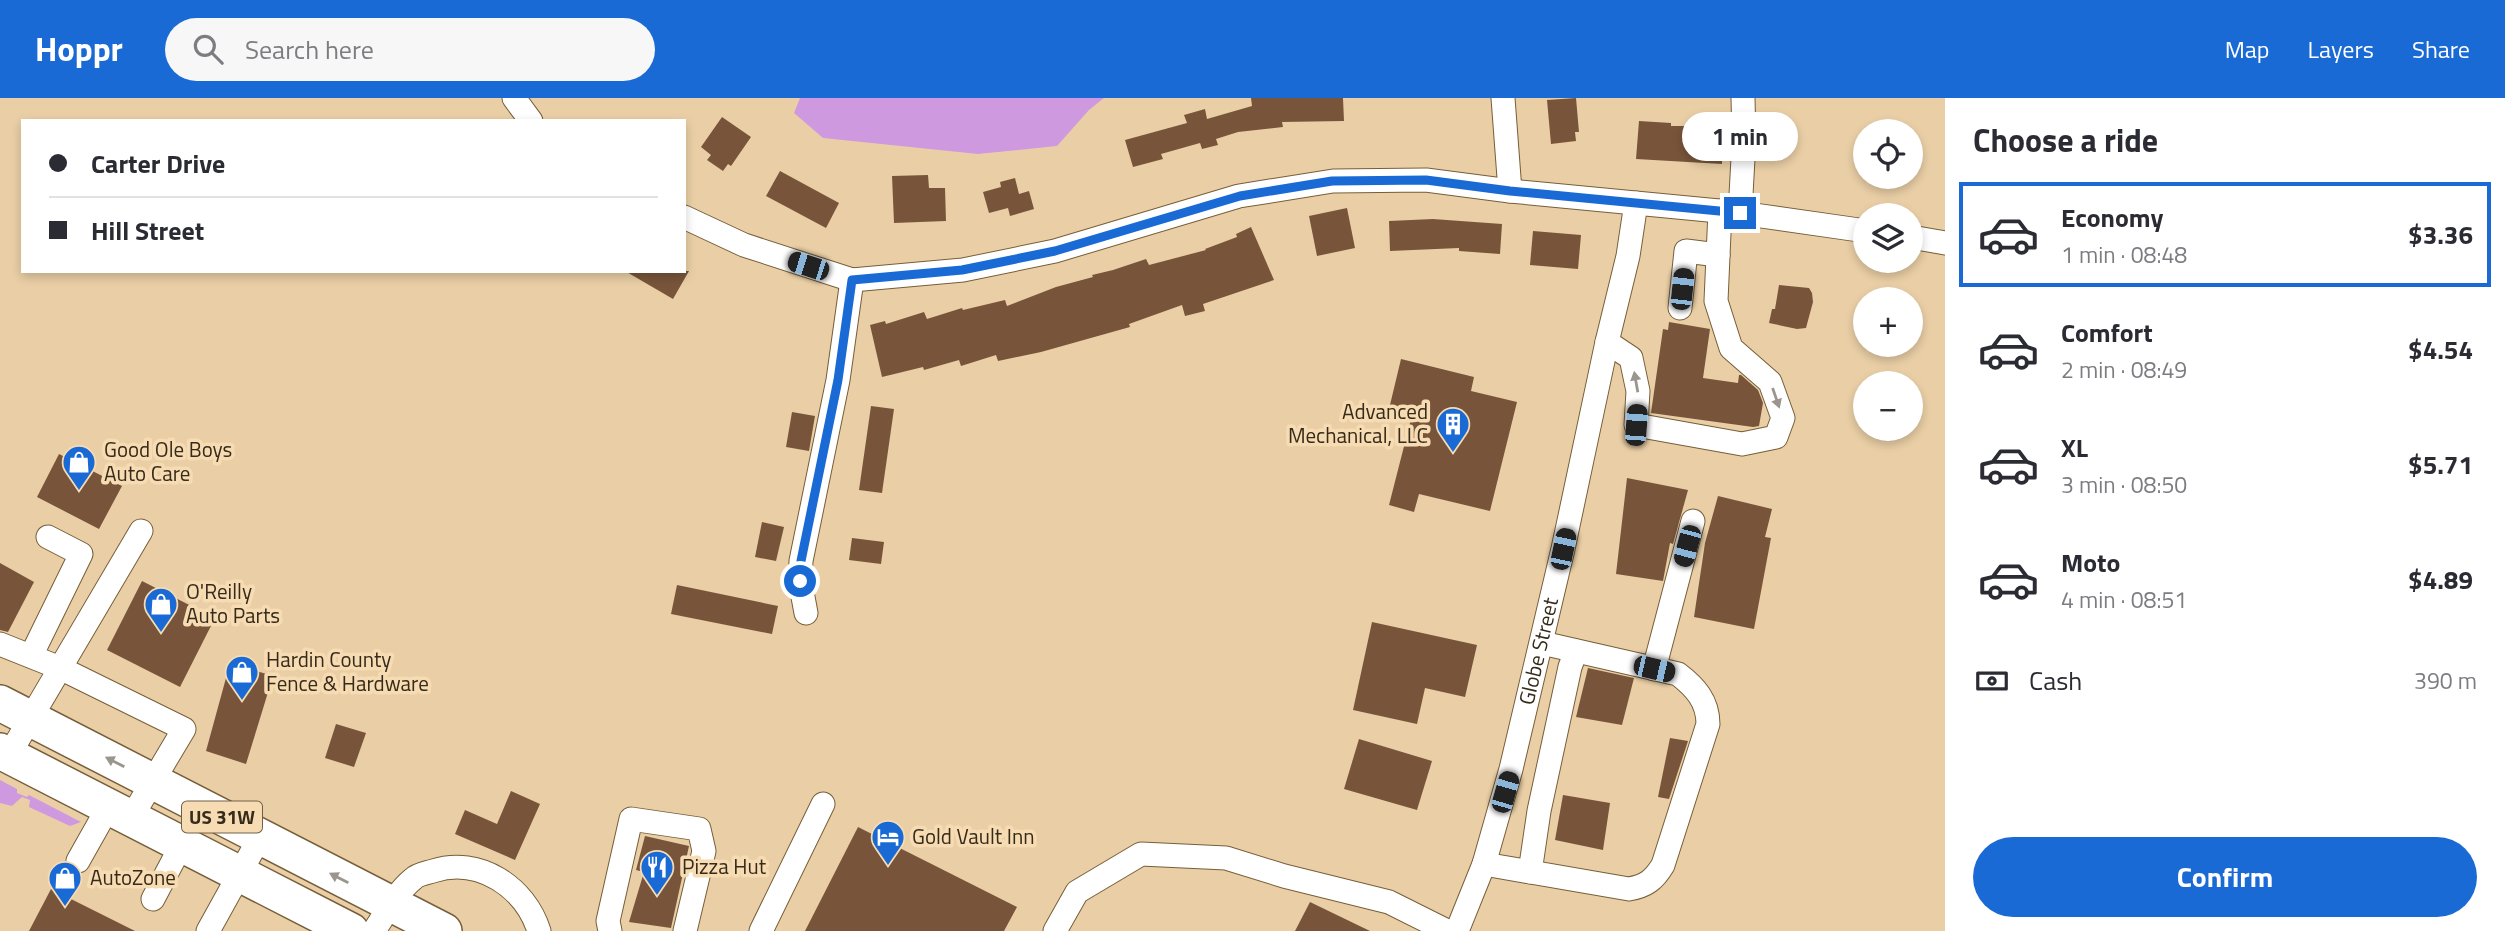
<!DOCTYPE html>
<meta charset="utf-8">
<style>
:root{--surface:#fff;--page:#f7f7f7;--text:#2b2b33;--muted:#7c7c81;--line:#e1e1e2;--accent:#1a6ad5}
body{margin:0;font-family:"Titillium Web",sans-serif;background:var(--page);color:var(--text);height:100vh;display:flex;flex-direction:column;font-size:26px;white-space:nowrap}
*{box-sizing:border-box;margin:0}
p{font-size:23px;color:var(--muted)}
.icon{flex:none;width:38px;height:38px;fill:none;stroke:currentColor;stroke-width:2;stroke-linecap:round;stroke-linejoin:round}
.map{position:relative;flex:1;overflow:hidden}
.details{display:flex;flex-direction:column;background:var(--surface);width:560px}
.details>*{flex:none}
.hud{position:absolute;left:21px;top:21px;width:665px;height:154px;border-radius:0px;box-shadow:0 4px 10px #0003;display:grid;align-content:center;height:154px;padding:0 28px;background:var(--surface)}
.tools{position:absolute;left:1853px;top:21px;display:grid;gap:14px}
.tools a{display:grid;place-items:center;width:70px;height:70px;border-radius:50%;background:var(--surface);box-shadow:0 4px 10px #0003;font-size:35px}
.end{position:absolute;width:32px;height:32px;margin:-16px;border:9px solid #1a6ad5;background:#fff;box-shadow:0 0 0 4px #fff}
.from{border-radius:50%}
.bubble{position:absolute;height:49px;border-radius:24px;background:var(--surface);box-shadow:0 4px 10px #0003;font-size:23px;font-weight:700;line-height:49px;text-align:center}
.car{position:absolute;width:21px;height:42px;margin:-21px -10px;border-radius:9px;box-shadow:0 0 5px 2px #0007;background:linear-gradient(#222 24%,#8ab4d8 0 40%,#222 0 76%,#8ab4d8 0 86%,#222 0)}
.hud b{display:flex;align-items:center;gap:24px;height:66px;font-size:26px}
.hud b+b{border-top:2px solid var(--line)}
.hud i{width:18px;height:18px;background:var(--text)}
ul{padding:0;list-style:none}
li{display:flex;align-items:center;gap:21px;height:105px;margin:0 14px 10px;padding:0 14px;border:4px solid transparent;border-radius:0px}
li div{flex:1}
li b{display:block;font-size:26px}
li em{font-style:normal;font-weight:700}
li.on{border-color:var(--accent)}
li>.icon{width:63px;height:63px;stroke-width:1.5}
h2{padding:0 28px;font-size:32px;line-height:84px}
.pay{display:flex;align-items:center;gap:18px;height:77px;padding:0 28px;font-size:26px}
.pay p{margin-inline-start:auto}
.primary-button{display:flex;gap:14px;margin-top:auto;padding:14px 28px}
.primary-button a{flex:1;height:80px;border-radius:42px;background:var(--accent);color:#fff;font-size:28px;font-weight:700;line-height:80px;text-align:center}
header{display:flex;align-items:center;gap:42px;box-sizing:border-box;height:98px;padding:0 35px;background:var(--accent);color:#fff}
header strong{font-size:33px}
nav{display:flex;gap:38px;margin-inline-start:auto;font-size:24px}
.search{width:490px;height:63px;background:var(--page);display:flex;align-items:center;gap:18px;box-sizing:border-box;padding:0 24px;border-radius:38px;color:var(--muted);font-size:26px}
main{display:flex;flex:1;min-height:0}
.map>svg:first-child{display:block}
.green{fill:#cf99e0}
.building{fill:#78553a}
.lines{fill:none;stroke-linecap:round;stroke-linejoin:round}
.minor-casing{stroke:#765e39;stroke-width:25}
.highway-casing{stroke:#765e39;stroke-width:38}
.minor{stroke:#fff;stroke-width:23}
.highway{stroke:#fff;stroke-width:35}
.oneway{fill:#9a958d}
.route{stroke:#1a6ad5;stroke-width:9}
.labels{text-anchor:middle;stroke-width:7;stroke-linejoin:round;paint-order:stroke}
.shield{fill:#f7dcb3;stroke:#706049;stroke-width:2}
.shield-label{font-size:19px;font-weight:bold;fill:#362b1b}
.poi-label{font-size:21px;fill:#362b1b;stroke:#f7dcb3;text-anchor:start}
.street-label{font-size:21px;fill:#362b1b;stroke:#f7dcb3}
</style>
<header>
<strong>Hoppr</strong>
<div class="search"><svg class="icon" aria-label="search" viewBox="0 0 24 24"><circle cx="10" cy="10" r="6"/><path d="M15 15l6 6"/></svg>Search here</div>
<nav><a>Map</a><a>Layers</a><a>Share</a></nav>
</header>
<main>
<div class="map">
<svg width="1945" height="833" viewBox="0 0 1945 833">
<rect width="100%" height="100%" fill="#eacfa6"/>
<g class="green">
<path d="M 800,0 L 1104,0 L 1089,12 L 1057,48 L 978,56 L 823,40 L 794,15 Z"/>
<path d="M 0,682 L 17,691 L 17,695 L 27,699 L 29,697 L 81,724 L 70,728 L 29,709 L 30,702 L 22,699 L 12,708 L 0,705 Z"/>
</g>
<g class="building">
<path d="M 1251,0 L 1343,0 L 1344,23 L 1282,24 L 1283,29 L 1238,34 L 1216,41 L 1218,47 L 1202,51 L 1200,45 L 1161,56 L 1163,61 L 1133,69 L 1125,42 L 1187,25 L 1184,17 L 1205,11 L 1207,21 L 1252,8 Z"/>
<path d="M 1576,0 L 1579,34 L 1575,34 L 1576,43 L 1551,46 L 1547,2 Z"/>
<path d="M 722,19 L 751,39 L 731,68 L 728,66 L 723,73 L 707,62 L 711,57 L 701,49 Z"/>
<path d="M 1639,23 L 1671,25 L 1671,28 L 1722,28 L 1722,66 L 1636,61 Z"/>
<path d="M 780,73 L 839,105 L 826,130 L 766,98 Z"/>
<path d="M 928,77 L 929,90 L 945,90 L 946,123 L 894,125 L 892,78 Z"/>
<path d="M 1015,80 L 1019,96 L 1029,93 L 1034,111 L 1010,118 L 1008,110 L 989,115 L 983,94 L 1001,89 L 1000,84 Z"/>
<path d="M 1347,110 L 1355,150 L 1317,158 L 1309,118 Z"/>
<path d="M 1433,121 L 1502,126 L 1500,156 L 1459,153 L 1459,150 L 1390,153 L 1389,123 Z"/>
<path d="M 1251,129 L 1274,182 L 1203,206 L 1205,213 L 1185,218 L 1182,207 L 1129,226 L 1130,229 L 1041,254 L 998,263 L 996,257 L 961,268 L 959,262 L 924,272 L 923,269 L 882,279 L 870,227 L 885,223 L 886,226 L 924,214 L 927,221 L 962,210 L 963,212 L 1005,202 L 1007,208 L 1056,189 L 1093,179 L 1092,177 L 1113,172 L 1146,161 L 1149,167 L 1206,152 L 1205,151 L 1237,139 L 1236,136 Z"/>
<path d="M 1533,133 L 1581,137 L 1578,171 L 1530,167 Z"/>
<path d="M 625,173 L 689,173 L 673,201 Z"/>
<path d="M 1779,187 L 1809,190 L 1812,195 L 1813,204 L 1806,230 L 1797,231 L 1769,225 L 1772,211 L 1775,211 Z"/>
<path d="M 1669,224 L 1710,231 L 1703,280 L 1738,285 L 1739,277 L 1741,277 L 1758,292 L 1763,305 L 1759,328 L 1753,329 L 1651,315 L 1663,231 L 1668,232 Z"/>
<path d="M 1401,261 L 1474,279 L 1471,293 L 1517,304 L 1490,413 L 1419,396 L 1414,414 L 1389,407 L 1412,317 L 1389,311 Z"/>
<path d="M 871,308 L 894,311 L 882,395 L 859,392 Z"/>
<path d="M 792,314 L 815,318 L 809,353 L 786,349 Z"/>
<path d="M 59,356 L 122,388 L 99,431 L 37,399 Z"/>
<path d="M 1627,380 L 1688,392 L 1673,446 L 1670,445 L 1663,483 L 1616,476 Z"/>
<path d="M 1718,398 L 1772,411 L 1765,439 L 1771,440 L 1754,531 L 1694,519 L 1705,445 Z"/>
<path d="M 762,424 L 784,429 L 776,463 L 755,459 Z"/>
<path d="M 852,440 L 884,444 L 881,466 L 849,462 Z"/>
<path d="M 0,465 L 34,484 L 8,534 L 0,532 Z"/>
<path d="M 142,483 L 215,520 L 180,589 L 107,552 Z"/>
<path d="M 677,487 L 778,508 L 772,536 L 671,516 Z"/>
<path d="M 1372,524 L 1477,547 L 1465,599 L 1425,590 L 1417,626 L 1353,612 Z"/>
<path d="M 1588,570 L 1634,580 L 1622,627 L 1576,619 Z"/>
<path d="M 253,572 L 273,578 L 246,666 L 206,653 L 226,580 L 248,587 Z"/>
<path d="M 336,626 L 366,635 L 354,669 L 325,660 Z"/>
<path d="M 1670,640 L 1688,643 L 1669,701 L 1658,699 Z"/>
<path d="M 1359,641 L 1432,663 L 1417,712 L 1344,691 Z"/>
<path d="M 511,693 L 540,706 L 515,762 L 455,736 L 465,712 L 497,726 Z"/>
<path d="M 1563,697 L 1610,705 L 1603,752 L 1555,742 Z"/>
<path d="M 858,729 L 1017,809 L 1004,833 L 805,833 Z"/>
<path d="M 645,738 L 689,748 L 671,830 L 629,824 L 644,774 L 636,772 Z"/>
<path d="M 51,791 L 135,833 L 29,833 Z"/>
<path d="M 1310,804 L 1370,833 L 1295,833 Z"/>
</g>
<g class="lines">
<defs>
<g id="minor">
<path d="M 514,0 L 531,23"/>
<path d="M 1503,0 L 1510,93"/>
<path d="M 1740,115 L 1744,42 L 1743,0"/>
<path d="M 684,119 L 744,147 L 852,182 L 963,172 L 1055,153 L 1239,98 L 1333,83 L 1426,82 L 1510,93 L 1740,115 L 1866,133"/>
<path d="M 1911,139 L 1945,145"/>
<path d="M 1680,210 L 1686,153 L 1718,157"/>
<path d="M 1607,244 L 1631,260 L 1638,293 L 1636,327 L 1742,346 L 1776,339 L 1783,320 L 1770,284 L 1731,250 L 1716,203 L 1720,113"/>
<path d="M 806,515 L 800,483 L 801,463 L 838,282 L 852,182"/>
<path d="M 0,546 L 60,570 L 184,631 L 131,720"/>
<path d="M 31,558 L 81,456 L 48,439"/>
<path d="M 1654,571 L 1693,423"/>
<path d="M 9,657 L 141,433"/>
<path d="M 78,763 L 109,708"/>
<path d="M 1484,766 L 1629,791 C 1646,788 1654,782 1663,767 L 1708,626 C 1708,603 1695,589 1678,576 L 1542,545"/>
<path d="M 1530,774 L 1539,713 L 1570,569 L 1576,553"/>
<path d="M 153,801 L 182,746"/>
<path d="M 208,833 L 260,739"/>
<path d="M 374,833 C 385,816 397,794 413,781 C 418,776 427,775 433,773 C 479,758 525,789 539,833"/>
<path d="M 610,833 L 608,823 L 631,721 L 699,731 L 704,753 L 685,833"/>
<path d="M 761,833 L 823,706"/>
<path d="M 1055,833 L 1077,794 L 1141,756 L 1226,760 L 1284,778 L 1389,804 L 1447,833"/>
<path id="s1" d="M 1457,833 L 1484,766 L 1511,671 L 1563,451 L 1607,244 L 1628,158 L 1636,105"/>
</g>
<g id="highway">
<path d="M 0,605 L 444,833"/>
<path d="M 0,653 L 351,833"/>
</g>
</defs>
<use href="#minor" class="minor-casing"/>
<use href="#highway" class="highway-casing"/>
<use href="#minor" class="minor"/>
<use href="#highway" class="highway"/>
</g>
<defs><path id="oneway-solid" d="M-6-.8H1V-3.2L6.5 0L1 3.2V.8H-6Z" transform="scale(1.75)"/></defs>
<g class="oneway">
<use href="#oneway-solid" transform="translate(1636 284) rotate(-100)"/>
<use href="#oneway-solid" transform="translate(1776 300) rotate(71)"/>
<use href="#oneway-solid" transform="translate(115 664) rotate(-153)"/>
<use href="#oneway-solid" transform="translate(339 780) rotate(-153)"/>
</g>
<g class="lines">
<path class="route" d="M 800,483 L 801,463 L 838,282 L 852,182 L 962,172 L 1055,153 L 1240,98 L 1332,83 L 1426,82 L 1510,93 L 1740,115"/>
</g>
<defs>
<symbol id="building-pin" viewBox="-11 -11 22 30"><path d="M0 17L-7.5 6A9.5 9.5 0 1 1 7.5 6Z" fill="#1a6ad5" stroke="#f7dcb3"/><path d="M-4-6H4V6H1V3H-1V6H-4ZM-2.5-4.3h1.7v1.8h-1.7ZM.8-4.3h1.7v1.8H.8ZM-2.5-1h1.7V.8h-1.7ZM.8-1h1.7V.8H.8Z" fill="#fff"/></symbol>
<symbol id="shop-pin" viewBox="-11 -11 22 30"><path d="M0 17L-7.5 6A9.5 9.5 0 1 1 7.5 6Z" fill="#1a6ad5" stroke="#f7dcb3"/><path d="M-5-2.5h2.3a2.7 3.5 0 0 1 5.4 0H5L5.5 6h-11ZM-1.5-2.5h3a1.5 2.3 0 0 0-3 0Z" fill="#fff"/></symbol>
<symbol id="hotel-pin" viewBox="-11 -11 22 30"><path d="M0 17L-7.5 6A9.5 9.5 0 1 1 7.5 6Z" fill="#1a6ad5" stroke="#f7dcb3"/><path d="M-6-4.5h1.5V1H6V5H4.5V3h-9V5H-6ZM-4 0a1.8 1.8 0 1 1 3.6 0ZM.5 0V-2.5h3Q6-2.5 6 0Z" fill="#fff"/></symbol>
<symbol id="restaurant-pin" viewBox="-11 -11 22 30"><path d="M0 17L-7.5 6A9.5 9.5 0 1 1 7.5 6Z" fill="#1a6ad5" stroke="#f7dcb3"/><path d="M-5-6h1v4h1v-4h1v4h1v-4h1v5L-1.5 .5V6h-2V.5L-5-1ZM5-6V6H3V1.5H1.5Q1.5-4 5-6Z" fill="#fff"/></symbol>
</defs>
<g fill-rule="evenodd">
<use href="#building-pin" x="1434" y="307" width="38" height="52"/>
<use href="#shop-pin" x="60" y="345" width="38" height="52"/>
<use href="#shop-pin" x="142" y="487" width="38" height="52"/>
<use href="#shop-pin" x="223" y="555" width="38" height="52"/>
<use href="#hotel-pin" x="869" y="720" width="38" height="52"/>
<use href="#restaurant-pin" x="638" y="750" width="38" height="52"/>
<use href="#shop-pin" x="46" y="761" width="38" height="52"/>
</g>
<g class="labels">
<rect class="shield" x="182" y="703.5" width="80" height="31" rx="5"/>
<g class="shield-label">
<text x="222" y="726">US 31W</text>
</g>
<g class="poi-label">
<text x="1428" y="321" text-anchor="end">Advanced<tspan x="1428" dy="24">Mechanical, LLC</tspan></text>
<text x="104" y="359">Good Ole Boys<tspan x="104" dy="24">Auto Care</tspan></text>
<text x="186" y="501">O'Reilly<tspan x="186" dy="24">Auto Parts</tspan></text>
<text x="266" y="569">Hardin County<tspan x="266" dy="24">Fence &amp; Hardware</tspan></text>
<text x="912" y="746">Gold Vault Inn</text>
<text x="682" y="776">Pizza Hut</text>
<text x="90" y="787">AutoZone</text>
</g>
<g class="street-label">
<text dy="7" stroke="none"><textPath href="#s1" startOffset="292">Globe Street</textPath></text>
</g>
</g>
</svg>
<div class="tools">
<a><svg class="icon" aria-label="locate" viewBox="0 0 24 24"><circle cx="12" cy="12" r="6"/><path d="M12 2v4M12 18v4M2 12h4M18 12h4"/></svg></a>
<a><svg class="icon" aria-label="layers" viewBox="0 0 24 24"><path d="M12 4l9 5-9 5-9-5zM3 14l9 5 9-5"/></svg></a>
<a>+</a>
<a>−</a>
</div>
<i class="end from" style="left:800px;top:483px"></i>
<i class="end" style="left:1740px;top:115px"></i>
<div class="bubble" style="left:1682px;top:14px;width:116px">1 min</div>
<i class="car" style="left:808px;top:168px;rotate:288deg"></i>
<i class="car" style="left:1682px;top:191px;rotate:6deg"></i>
<i class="car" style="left:1636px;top:327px;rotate:4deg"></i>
<i class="car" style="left:1687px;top:448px;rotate:195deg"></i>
<i class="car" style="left:1563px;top:451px;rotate:12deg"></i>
<i class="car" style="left:1654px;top:571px;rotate:103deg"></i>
<i class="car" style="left:1505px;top:694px;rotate:16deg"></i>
<div class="hud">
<b><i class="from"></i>Carter Drive</b>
<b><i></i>Hill Street</b>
</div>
</div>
<section class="details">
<h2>Choose a ride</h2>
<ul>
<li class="on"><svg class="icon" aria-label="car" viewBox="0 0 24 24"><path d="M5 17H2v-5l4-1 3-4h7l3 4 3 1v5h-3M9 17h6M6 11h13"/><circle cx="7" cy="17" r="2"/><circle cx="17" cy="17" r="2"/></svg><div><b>Economy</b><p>1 min · 08:48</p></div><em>$3.36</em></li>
<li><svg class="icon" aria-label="car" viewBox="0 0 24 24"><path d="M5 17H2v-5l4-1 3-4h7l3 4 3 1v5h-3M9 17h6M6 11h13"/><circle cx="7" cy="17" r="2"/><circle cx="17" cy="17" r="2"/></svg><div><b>Comfort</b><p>2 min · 08:49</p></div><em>$4.54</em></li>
<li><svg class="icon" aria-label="car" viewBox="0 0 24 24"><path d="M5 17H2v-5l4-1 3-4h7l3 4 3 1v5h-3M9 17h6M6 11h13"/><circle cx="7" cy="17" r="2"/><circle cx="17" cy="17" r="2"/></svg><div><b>XL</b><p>3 min · 08:50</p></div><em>$5.71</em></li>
<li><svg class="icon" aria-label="car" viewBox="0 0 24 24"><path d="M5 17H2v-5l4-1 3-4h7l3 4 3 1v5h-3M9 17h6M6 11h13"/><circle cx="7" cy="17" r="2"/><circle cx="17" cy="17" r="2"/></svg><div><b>Moto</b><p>4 min · 08:51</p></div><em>$4.89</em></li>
</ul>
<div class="pay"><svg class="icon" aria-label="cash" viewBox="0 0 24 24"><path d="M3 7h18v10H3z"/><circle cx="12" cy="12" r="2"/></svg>Cash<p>390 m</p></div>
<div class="primary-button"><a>Confirm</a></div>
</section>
</main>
